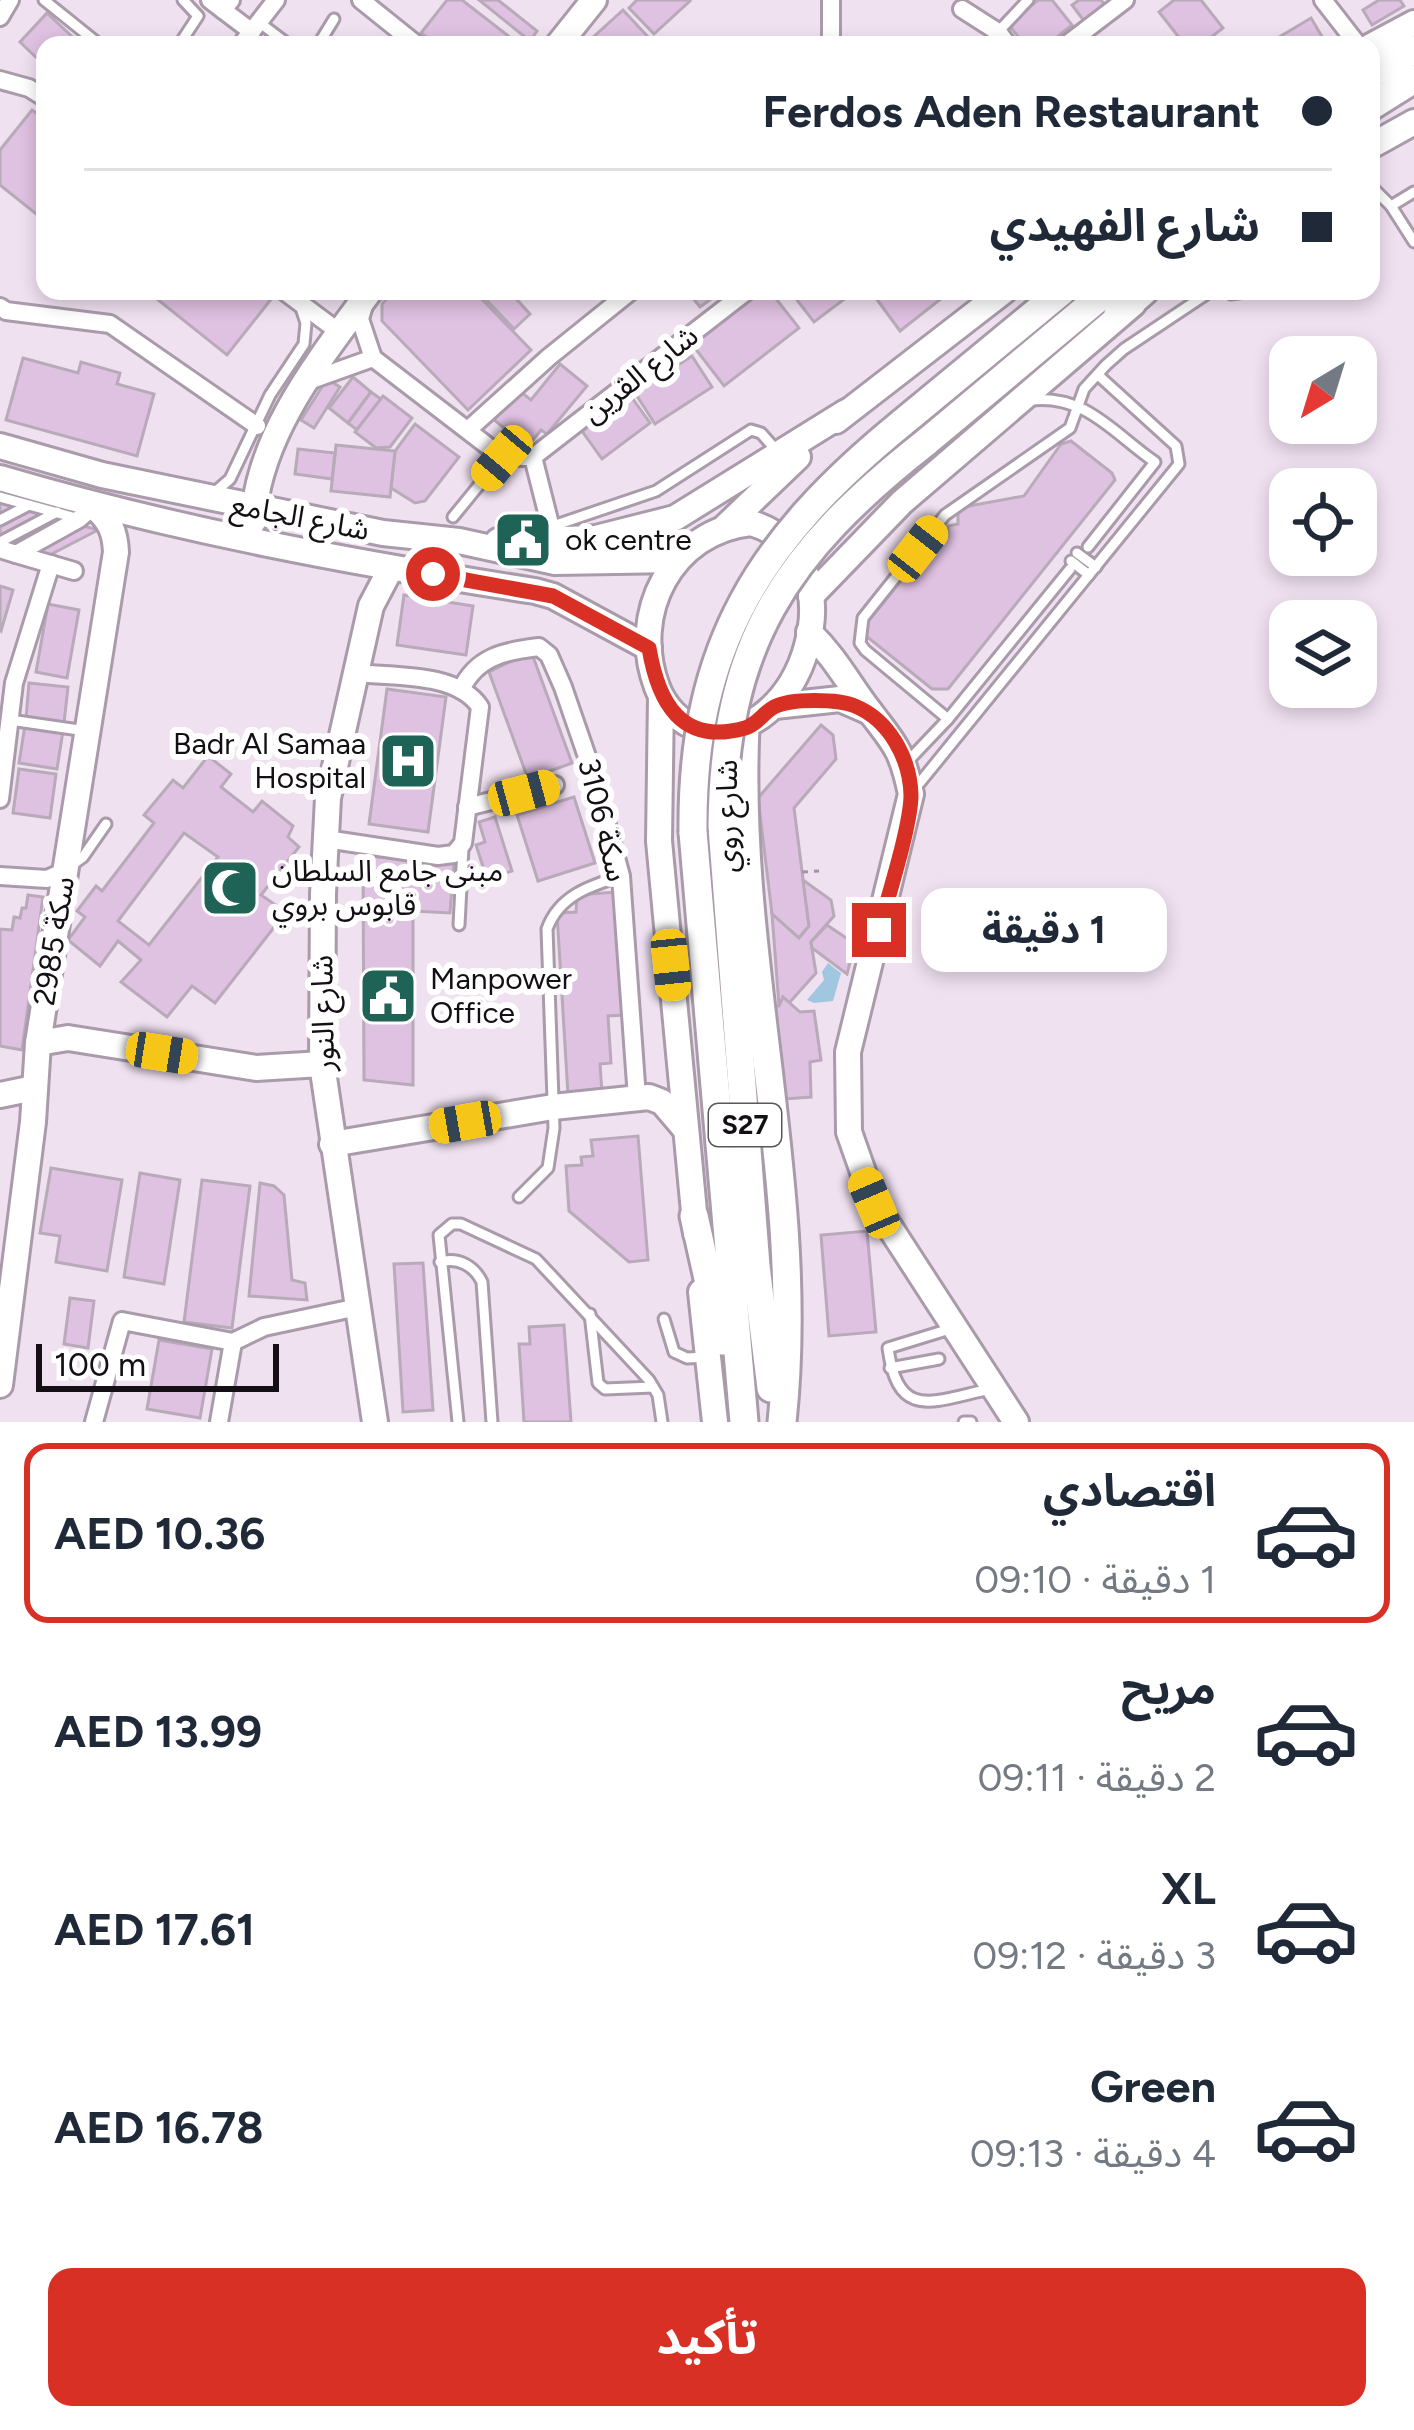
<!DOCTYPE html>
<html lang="ar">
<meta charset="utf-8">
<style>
:root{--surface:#fff;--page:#f6f6f7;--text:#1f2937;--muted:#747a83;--line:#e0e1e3;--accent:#d93025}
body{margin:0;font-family:Figtree,"Noto Sans Arabic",sans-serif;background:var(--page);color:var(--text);direction:rtl;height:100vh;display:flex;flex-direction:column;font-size:45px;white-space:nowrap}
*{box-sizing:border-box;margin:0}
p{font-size:39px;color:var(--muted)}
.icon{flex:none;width:66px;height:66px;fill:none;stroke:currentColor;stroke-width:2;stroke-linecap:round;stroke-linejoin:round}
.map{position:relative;height:1422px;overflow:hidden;direction:ltr}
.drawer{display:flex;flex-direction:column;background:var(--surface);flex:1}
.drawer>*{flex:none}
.banner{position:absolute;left:36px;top:36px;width:1344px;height:264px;border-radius:24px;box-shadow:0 6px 18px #0003;direction:rtl;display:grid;align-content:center;height:264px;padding:0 48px;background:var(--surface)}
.needle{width:78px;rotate:218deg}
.fabs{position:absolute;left:1269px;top:336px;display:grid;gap:24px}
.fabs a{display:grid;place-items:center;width:108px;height:108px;border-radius:24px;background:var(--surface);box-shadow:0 6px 18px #0003;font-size:60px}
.scale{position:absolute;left:36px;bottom:30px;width:243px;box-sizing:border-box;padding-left:12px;border:6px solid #140f14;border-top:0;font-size:33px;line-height:42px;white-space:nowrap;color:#140f14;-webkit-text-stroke:9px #fff;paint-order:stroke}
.end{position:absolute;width:54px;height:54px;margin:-27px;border:15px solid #d93025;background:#fff;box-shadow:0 0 0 6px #fff}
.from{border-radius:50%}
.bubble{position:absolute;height:84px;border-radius:24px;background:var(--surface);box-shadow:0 6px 18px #0003;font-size:39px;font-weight:700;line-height:84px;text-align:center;direction:rtl}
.car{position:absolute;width:36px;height:72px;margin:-36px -18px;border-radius:15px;box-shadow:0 0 9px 3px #0007;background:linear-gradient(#f5c518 24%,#345 0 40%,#f5c518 0 76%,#345 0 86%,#f5c518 0)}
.banner b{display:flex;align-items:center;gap:42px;height:114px;font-size:45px}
.banner b+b{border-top:3px solid var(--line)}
.banner i{width:30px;height:30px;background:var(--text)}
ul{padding:21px 0 0;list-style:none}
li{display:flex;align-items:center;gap:36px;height:180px;margin:0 24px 18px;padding:0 24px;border:6px solid transparent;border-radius:24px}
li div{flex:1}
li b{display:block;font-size:45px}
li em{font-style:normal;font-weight:700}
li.selected{border-color:var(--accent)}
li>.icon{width:108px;height:108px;stroke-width:1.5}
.button{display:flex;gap:24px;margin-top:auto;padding:24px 48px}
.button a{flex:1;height:138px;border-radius:24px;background:var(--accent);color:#fff;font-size:48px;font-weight:700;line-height:138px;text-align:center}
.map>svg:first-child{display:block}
.water{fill:#a0c6e0}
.building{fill:#dfc1e1;stroke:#b8aab9;stroke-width:3;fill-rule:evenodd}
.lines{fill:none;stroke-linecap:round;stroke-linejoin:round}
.lane-casing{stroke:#a99baa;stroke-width:15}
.street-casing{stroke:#a99baa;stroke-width:22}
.secondary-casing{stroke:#a99baa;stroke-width:30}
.primary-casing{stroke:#a99baa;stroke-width:33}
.path{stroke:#a095a1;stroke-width:3;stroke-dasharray:6 6;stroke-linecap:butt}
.lane{stroke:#fff;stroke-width:9}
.street{stroke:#fff;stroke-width:16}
.secondary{stroke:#fff;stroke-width:24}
.primary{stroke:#fff;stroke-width:27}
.primary-bridge-casing{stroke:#a99baa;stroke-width:33;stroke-linecap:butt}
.primary-bridge{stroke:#fff;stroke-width:27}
.route{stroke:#d93025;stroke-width:15}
.labels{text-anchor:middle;stroke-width:12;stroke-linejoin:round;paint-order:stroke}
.shield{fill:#fff;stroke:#5a575a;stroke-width:3}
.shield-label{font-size:27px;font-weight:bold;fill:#140f14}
.street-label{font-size:30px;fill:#140f14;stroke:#fff}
.poi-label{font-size:30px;fill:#140f14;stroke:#fff;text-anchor:start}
</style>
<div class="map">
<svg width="1414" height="1422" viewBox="0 0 1414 1422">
<rect width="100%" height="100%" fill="#f0e1f1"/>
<path class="water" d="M 828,963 L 841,973 L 833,1001 L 814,1003 L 807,1000 L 824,980 L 822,972 Z"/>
<g class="building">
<path d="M 447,0 L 462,0 L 520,45 L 437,45 L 421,33 Z"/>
<path d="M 479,0 L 498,0 L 537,31 L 530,41 Z"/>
<path d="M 637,0 L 689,0 L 690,1 L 654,34 L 629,8 Z"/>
<path d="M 1038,0 L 1052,0 L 1072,25 L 1047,45 L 1025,45 L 1008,24 Z"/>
<path d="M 1079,0 L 1101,0 L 1105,5 L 1084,21 L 1072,5 Z"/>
<path d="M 1174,0 L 1201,0 L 1223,28 L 1201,45 L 1185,45 L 1159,12 Z"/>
<path d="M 1379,0 L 1400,0 L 1404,6 L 1372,25 L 1363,10 Z"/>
<path d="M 623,10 L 651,40 L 645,45 L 592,45 L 589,41 Z"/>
<path d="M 47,13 L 81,45 L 45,45 L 45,66 L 20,42 Z"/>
<path d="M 1311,18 L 1327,45 L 1266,45 Z"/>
<path d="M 32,110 L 45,120 L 45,221 L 0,185 L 0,150 Z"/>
<path d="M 147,291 L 262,291 L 272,298 L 227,355 Z"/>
<path d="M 394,291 L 474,291 L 531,350 L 468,410 L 382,321 L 382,304 Z"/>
<path d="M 478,291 L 509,291 L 530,314 L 514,329 Z"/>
<path d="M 687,291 L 722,291 L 700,307 Z"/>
<path d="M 758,291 L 770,291 L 799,328 L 724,386 L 691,343 Z"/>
<path d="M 790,291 L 855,291 L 814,322 Z"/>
<path d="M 877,291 L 937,291 L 942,298 L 900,331 L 873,294 Z"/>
<path d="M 692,356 L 712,387 L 655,424 L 635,393 Z"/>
<path d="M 23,358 L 78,373 L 81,362 L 120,373 L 117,384 L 154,394 L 137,456 L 6,420 Z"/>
<path d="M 560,364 L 587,386 L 547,434 L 541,430 L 533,440 L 522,430 L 516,438 L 492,418 L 516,388 L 531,400 Z"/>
<path d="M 353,377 L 371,392 L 348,423 L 329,408 Z"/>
<path d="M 327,379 L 340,387 L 314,428 L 301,420 Z"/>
<path d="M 371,392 L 381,399 L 357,430 L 348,423 Z"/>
<path d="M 630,395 L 650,423 L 602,459 L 582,431 Z"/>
<path d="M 383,396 L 412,418 L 390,447 L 376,448 L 355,432 Z"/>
<path d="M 415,424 L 459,457 L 425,501 L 415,503 L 391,488 L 395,451 Z"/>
<path d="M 1071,441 L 1112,473 L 1115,480 L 948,689 L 932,689 L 866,636 L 865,625 L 937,537 L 948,536 L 948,526 L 958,524 L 958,508 L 1024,496 L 1061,444 Z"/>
<path d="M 336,445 L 395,451 L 390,497 L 331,491 Z"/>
<path d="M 298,449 L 335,453 L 332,479 L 295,474 Z"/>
<path d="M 0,503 L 98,530 L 44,558 L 0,546 Z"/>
<path d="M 0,586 L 13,590 L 1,631 L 0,630 Z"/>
<path d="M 404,595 L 473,606 L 466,655 L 397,645 Z"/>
<path d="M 48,604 L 79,610 L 67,678 L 36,672 Z"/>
<path d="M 531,651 L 572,763 L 528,779 L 489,672 Z"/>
<path d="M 29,683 L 68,687 L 64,723 L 26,718 Z"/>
<path d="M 387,689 L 446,697 L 428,832 L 369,824 Z"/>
<path d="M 25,725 L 63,731 L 57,769 L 19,763 Z"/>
<path d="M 821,725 L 833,735 L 836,759 L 794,808 L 809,926 L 799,938 L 772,914 L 758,798 Z"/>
<path d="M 208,756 L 231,774 L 221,787 L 253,812 L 262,801 L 293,826 L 288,837 L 299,847 L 261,895 L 286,912 L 215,1003 L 192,986 L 167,1017 L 121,982 L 141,960 L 118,941 L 100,966 L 68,940 L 85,917 L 77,911 L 96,886 L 102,891 L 154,823 L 144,815 L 173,780 L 183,788 ZM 184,833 L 218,857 L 149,945 L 118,921 Z"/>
<path d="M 19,769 L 56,774 L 50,818 L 13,813 Z"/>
<path d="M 574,797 L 595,863 L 538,881 L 517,815 Z"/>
<path d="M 495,817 L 512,871 L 487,879 L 476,845 L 485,842 L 479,822 Z"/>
<path d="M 363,856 L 454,862 L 450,913 L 413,911 L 413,1085 L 364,1080 Z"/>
<path d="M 803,880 L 831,900 L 834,916 L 811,942 L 816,973 L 789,1003 L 783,997 L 779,1006 L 772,914 L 799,938 L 809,926 Z"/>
<path d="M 616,892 L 623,1015 L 608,1016 L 611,1063 L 600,1064 L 602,1093 L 568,1095 L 557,913 L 576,912 L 577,895 Z"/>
<path d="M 28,895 L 43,897 L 22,1050 L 0,1046 L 0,929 L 12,930 L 14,917 L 20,918 L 22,908 L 26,908 Z"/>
<path d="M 827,925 L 855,944 L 847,974 L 812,948 L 811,942 Z"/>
<path d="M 783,997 L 800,1012 L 814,1011 L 821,1060 L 810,1062 L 811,1097 L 785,1099 L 774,1006 L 779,1006 Z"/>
<path d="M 638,1136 L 648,1260 L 629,1262 L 569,1211 L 566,1166 L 582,1165 L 581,1157 L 593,1156 L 591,1140 Z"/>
<path d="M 51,1168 L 122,1180 L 107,1271 L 56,1262 L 60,1236 L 40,1233 Z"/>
<path d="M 140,1173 L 180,1180 L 164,1284 L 124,1277 Z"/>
<path d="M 202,1180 L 250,1186 L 232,1328 L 184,1322 Z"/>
<path d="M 260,1183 L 274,1186 L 284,1195 L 292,1280 L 305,1283 L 307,1300 L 249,1296 Z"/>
<path d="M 867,1231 L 876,1332 L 829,1336 L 821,1235 Z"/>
<path d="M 423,1263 L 433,1410 L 403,1412 L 394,1264 Z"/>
<path d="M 70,1298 L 94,1301 L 88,1348 L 64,1344 Z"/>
<path d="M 564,1325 L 571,1422 L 524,1422 L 519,1344 L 530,1344 L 529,1327 Z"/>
<path d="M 159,1340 L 212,1349 L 200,1418 L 147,1409 Z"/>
</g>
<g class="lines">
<defs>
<g id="lane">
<path d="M 44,0 L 100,45"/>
<path d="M 260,23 L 289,45"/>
<path d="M 998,32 L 1028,0"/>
<path d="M 179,45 L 198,16 L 183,0"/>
<path d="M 318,45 L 334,19"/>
<path d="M 1371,186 L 1391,206 L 1414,192"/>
<path d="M 1391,206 L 1414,242"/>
<path d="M 1227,291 L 1231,294 L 1253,291"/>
<path d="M 1031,400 C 1086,394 1114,434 1155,462 L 1088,547"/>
<path d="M 215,492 L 230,479 L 270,395 L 304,344 L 306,323 L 301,308"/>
<path d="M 0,497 L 76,518"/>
<path d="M 453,517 L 502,457"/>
<path d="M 0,520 L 27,506"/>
<path d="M 550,527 L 656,491 L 751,430 L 761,433 L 777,451"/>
<path d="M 0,542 L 57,512"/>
<path d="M 1077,553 L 1096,567"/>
<path d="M 1071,561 L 1089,575"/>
<path d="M 948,719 L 865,650 L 860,643 L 863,618 L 945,515 L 1070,428 L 1084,389 L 1106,365 L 1124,349 L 1211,291"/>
<path d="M 10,720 L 86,731"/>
<path d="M 908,761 L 948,719 L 1070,569"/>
<path d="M 913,791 L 1179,464 L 1176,446 L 1098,375"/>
<path d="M 72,865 L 83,857 L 106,824"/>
<path d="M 459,925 L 463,848"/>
<path d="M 519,1197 L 548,1168 L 554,1128 L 547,929 C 559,896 589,886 621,876"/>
<path d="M 440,1262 C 459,1257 474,1266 482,1282 L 492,1422"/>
<path d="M 590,1314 L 598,1383 L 605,1389 L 653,1387"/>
<path d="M 664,1319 L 674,1352 L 687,1358 L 707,1357"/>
<path d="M 953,1328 L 888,1348 C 898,1422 933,1401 990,1389"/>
<path d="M 890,1368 L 939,1359"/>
<path d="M 458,1422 L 439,1235 L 452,1224 L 461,1224 L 536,1259 L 649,1380 L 658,1395 L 662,1422"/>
<path d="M 964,1422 L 971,1422"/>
</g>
<g id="street">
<path d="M 210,0 L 223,10 L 231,0"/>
<path d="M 361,0 L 417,45"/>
<path d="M 831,0 L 831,45"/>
<path d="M 1323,0 L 1358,45"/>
<path d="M 962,9 L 998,32 L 1008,45"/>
<path d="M 223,10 L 252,32"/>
<path d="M 0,17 L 10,0"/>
<path d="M 241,45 L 276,0"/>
<path d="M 1066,45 L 1125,0"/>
<path d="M 0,80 L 29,88 L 45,98"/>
<path d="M 284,291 L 339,332"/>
<path d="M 365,302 L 360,319 L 373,358"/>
<path d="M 0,307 L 6,311 L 110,324 L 257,426"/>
<path d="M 373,358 L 502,457 L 533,457"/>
<path d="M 306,382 L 373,358"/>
<path d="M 469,429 L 549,357 L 631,291"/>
<path d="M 533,457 L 747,291"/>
<path d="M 533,457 L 554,540"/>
<path d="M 0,549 L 16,554 L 79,519 L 94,506"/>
<path d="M 16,554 L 74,571"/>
<path d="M 461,690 C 476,657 504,651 539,647 L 549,655 L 563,687 L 593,774 L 621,876 L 637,1098"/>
<path d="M 0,799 L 14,683 L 51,564"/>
<path d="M 467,807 L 555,785"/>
<path d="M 326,839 L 438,856 L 454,854 L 463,843 L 480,707 C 457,672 393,677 356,673"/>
<path d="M 0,876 L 47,879 L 65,871"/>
<path d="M 94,1422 L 122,1321 L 233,1342 L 264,1327 L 358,1307"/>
<path d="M 219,1422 L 233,1342"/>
</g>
<g id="secondary">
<path d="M 558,45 L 594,0"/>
<path d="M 1371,46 L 1414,23"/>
<path d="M 1371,146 L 1414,122"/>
<path d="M 836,421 L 1004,291"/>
<path d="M 0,446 L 102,475 L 383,533 L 459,541 L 555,562 L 677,560"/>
<path d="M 0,478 C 176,530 354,563 535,591 L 553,596 L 649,648"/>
<path d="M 253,522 C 258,434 320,359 370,291"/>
<path d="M 751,523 C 865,557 802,752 701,729 C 680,724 664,706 657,687 C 629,613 672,531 751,523 Z"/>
<path d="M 726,526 L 798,457"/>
<path d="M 498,541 L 596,538 L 675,518 L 846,412"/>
<path d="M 811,596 L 902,502 L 1133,304"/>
<path d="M 809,632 C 835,657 847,681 868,709 C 895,745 901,747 911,794 L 848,1052 L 849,1132 L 874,1203 L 1016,1422"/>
<path d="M 661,697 L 659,841 L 696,1233"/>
<path d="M 775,706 L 840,699 L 870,712"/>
<path d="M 38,1043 L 68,1038 L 256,1068 L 322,1064"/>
<path d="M 0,1095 L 34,1088"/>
<path d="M 332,1144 L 553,1107 L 649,1097 L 662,1102 L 686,1130"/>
<path d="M 701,1292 L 715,1422"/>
<path d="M 0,1385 L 33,1122 L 38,1043 L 116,552 C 115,531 110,521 94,506"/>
<path d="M 375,1422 L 322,1064 L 323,894 L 328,798 L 371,606 L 391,568"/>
</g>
<g id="primary">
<path d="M 1371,74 L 1414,50"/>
<path d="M 1371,106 L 1414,79"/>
<path d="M 1118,314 L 1144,291"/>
<path d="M 902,423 L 1062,291"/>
<path d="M 925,443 L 1107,291"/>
<path d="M 745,728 C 734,960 807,1190 782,1422"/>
<path d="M 722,827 L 756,1266 L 771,1388"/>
<path d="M 693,832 L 744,1422"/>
<path d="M 694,1216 L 722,1341"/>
</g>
</defs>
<use href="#lane" class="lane-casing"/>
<use href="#street" class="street-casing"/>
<use href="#secondary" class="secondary-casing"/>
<use href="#primary" class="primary-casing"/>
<path class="path" d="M 802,872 L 819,871"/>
<use href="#lane" class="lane"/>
<use href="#street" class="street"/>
<use href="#secondary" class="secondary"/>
<use href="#primary" class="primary"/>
<defs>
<g id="primary-bridge">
<path d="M 722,827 C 724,643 784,554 925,443"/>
<path d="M 693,832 C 691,645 761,538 902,423"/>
</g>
</defs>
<use href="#primary-bridge" class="primary-bridge-casing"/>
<use href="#primary-bridge" class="primary-bridge"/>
</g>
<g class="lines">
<path class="route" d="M 433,574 L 553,596 L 649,648 C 658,702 681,746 745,728 C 758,724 763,713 774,707 C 791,698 839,699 855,706 C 889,720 910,758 911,795 C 911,825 888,897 879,930"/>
</g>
<defs>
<symbol id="civic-square" viewBox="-11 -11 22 22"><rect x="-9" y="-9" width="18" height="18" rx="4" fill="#1e6355" stroke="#fff"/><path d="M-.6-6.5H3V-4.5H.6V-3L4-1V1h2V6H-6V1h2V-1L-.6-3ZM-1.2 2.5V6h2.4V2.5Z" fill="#fff"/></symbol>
<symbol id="hospital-square" viewBox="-11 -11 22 22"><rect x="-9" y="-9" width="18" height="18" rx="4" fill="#1e6355" stroke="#fff"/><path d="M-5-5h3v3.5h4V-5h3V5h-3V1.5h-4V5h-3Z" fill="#fff"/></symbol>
<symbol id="mosque-square" viewBox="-11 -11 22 22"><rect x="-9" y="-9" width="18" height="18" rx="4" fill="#1e6355" stroke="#fff"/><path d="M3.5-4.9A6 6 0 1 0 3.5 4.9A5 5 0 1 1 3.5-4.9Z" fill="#fff"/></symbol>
</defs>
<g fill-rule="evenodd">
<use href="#civic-square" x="490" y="507" width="66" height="66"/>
<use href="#hospital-square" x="375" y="728" width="66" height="66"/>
<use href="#mosque-square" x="197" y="855" width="66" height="66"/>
<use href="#civic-square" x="355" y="963" width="66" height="66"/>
</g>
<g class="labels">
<rect class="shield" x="709" y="1104" width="72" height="42" rx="9"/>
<g class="shield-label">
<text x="745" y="1134">S27</text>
</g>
<g class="street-label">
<text transform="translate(640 374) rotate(-38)" y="10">شارع القرين</text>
<text transform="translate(300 517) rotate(11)" y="10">شارع الجامع</text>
<text transform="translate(727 816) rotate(-90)" y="10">شارع روي</text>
<text transform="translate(603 820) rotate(76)" y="10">سكة 3106</text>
<text transform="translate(54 941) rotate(-81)" y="10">سكة 2985</text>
<text transform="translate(323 1013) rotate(-91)" y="10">شارع النور</text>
</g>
<g class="poi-label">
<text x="565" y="550">ok centre</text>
<text x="366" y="754" text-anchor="end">Badr Al Samaa<tspan x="366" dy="34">Hospital</tspan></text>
<text x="272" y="881">مبنى جامع السلطان<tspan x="272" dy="34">قابوس بروي</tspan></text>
<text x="430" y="989">Manpower<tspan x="430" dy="34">Office</tspan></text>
</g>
</g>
</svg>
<div class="fabs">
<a><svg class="needle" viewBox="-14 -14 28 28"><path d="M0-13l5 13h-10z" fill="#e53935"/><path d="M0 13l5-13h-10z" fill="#747a83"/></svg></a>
<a><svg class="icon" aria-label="locate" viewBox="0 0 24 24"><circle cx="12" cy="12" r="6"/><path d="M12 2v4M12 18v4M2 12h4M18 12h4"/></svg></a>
<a><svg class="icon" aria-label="layers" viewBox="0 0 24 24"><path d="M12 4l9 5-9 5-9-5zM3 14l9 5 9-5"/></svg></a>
</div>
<div class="scale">100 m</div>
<i class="end from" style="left:433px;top:574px"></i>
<i class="end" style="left:879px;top:930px"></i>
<div class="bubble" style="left:921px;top:888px;width:246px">1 دقيقة</div>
<i class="car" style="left:502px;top:458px;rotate:220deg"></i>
<i class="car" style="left:918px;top:549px;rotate:38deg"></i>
<i class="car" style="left:524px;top:793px;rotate:75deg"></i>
<i class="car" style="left:671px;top:965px;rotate:174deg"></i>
<i class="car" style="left:162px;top:1053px;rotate:99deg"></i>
<i class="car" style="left:465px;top:1122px;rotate:260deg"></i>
<i class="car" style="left:874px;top:1203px;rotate:337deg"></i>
<div class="banner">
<b><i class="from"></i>Ferdos Aden Restaurant</b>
<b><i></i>شارع الفهيدي</b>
</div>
</div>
<section class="drawer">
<ul>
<li class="selected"><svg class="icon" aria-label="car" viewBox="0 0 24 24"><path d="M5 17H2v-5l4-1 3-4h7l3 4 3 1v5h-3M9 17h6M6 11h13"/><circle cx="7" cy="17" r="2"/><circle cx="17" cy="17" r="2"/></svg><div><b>اقتصادي</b><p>1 دقيقة · 09:10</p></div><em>AED 10.36</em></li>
<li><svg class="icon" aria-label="car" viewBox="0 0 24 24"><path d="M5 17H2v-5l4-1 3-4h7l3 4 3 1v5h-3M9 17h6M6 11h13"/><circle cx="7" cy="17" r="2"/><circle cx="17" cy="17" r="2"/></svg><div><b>مريح</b><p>2 دقيقة · 09:11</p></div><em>AED 13.99</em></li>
<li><svg class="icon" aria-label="car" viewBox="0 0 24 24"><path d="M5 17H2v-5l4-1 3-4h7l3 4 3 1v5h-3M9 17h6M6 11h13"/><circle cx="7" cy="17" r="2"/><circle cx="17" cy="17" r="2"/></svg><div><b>XL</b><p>3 دقيقة · 09:12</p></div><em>AED 17.61</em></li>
<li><svg class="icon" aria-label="car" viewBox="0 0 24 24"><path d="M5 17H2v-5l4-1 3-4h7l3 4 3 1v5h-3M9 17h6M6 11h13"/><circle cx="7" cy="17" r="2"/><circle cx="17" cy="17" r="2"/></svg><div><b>Green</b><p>4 دقيقة · 09:13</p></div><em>AED 16.78</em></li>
</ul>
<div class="button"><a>تأكيد</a></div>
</section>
